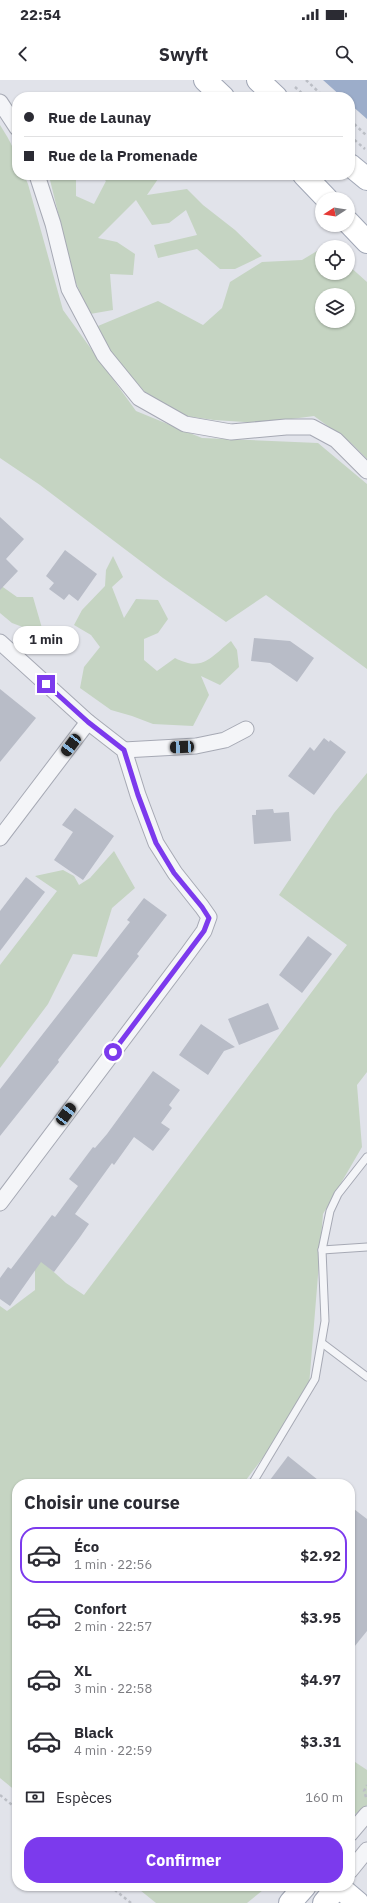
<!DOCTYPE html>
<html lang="fr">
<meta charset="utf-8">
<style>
:root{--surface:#fff;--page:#f2f2f3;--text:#2b2b33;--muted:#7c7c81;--line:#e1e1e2;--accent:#7c3aed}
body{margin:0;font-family:"IBM Plex Sans",sans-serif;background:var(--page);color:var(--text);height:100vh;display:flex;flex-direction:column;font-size:15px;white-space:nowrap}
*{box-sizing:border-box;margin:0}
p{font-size:13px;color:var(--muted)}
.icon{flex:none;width:22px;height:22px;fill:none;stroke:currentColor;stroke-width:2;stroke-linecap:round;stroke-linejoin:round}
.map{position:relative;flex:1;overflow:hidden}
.details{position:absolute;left:12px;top:1399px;width:343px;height:412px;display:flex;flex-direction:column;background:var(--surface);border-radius:16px;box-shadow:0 1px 3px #0004}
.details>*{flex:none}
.top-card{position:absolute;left:12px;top:12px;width:343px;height:88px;border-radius:16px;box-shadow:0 1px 3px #0004;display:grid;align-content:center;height:88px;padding:0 12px;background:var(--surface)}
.needle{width:26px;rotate:258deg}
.buttons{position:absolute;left:315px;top:112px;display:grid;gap:8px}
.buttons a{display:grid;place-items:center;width:40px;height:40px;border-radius:50%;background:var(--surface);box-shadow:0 1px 3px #0004;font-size:20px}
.end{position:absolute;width:18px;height:18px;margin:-9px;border:5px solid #7c3aed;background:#fff;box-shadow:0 0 0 2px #fff}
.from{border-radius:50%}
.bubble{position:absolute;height:28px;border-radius:14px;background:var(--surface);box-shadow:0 1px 3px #0004;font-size:13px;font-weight:800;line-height:28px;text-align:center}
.car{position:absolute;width:12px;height:24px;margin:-12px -6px;border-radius:5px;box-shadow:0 0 3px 1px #0007;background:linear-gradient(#222 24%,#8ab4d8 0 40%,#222 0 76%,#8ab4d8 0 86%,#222 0)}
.top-card b{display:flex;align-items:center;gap:14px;height:38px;font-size:15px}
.top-card b+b{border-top:1px solid var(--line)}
.top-card i{width:10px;height:10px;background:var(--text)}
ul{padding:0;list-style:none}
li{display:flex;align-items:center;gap:12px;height:56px;margin:0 8px 6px;padding:0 4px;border:2px solid transparent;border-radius:16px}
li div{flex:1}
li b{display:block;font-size:15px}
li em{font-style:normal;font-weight:800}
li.on{border-color:var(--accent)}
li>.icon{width:36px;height:36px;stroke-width:1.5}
h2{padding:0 12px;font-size:18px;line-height:48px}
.pay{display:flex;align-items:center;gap:10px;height:44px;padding:0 12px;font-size:15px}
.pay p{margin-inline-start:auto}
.primary-button{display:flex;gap:8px;margin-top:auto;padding:8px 12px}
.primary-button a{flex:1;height:46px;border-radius:16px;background:var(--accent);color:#fff;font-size:16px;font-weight:800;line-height:46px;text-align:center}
.status{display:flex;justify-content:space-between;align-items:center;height:28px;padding:0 20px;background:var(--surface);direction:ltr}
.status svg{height:11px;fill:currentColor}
header{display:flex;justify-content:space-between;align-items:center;height:52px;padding:0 12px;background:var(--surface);font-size:18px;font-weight:800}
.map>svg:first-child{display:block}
.green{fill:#c5d4c2;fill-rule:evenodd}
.water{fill:#9cadca}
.building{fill:#b8bcc7}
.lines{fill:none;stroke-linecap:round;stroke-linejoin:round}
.service-casing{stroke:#a6a9b4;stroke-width:9}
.minor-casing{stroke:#a6a9b4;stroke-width:17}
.primary-casing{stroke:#a0a6b5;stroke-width:24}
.path{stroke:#bbbec5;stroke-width:2.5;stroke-dasharray:3 3;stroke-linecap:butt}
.service{stroke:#f4f5f8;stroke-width:7}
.minor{stroke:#f4f5f8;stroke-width:15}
.primary{stroke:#fff;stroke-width:22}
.route{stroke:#7c3aed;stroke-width:5}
</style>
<div class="status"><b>22:54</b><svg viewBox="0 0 49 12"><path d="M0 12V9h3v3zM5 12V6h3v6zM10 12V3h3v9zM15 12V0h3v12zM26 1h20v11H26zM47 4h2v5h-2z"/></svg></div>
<header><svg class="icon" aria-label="back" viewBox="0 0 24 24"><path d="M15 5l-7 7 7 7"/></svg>Swyft<svg class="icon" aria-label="search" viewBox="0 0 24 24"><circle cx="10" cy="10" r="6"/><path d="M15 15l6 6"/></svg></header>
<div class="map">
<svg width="367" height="1823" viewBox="0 0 367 1823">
<rect width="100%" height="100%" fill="#e1e3ea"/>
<g class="green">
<path d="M 0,45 C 12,64 17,72 17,95 L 24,95 L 28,104 L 63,230 L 136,331 L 202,358 L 318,363 L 367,404 L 367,589 L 266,515 L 226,542 L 163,498 L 40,405 L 0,378 Z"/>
<path d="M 51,95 L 76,95 L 76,116 L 94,124 L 106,101 L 100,95 L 157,95 L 158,99 L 147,115 L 187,109 L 203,125 L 235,150 L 262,176 L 235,189 L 220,189 L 197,169 L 158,178 L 154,165 L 197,155 L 186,130 L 169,143 L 152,145 L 136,120 L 98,158 L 117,162 L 135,174 L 133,195 L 110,194 L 113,230 L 90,234 L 75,201 L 49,96 Z"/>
<path d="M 322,168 L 322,193 L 348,193 L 348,185 L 367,202 L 367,379 L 351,363 L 314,336 L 261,343 L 214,340 L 185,336 L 145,312 L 111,274 L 98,246 L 158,221 L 203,245 L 222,228 L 230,202 L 262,182 L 302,180 ZM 322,215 L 348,215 L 348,241 L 322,241 Z"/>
<path d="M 113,476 L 123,497 L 112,507 L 124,538 L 136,519 L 158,520 L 168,539 L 158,553 L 144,559 L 144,580 L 157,591 L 175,578 C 202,592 210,578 231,561 L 237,570 L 239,587 L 220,605 L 201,596 L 209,615 L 193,646 L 153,644 L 132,636 L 111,630 L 80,608 L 84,587 L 100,567 L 91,555 L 74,545 L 82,530 L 105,506 L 106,490 Z"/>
<path d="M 0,505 L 17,517 L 33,517 L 44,555 L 12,543 L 0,533 Z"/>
<path d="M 367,693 L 367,992 L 357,1005 L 362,1067 L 323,1134 L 308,1318 L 243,1404 L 17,1404 L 17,1712 L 0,1698 L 0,1226 L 7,1231 L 35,1210 L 35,1175 L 66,1203 L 84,1215 L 347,865 L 279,815 L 334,733 Z"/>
<path d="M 114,771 L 135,808 L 112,828 L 97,877 L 73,874 L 48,924 L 0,988 L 0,885 L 57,811 L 35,796 L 63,790 L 74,796 L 79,805 L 90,798 Z"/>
<path d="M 355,1682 L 367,1690 L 367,1725 L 350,1738 L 350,1687 Z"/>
<path d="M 135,1806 L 268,1806 L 247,1823 L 156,1823 Z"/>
</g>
<path class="water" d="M 323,0 L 367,0 L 367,39 L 350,24 L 350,17 L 342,17 Z"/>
<g class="building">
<path d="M 0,437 L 24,459 L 6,479 L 18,491 L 0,510 Z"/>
<path d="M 65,470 L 97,494 L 78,521 L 69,514 L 64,520 L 49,509 L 54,503 L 46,496 Z"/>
<path d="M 254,558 L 290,561 L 314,578 L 297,602 L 270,583 L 251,581 Z"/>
<path d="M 0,609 L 36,638 L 0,682 Z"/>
<path d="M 324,658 L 329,662 L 330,660 L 346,672 L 314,715 L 288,696 L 310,667 L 314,671 Z"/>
<path d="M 75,728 L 114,756 L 83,800 L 54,780 L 73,752 L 62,745 Z"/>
<path d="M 273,729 L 274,733 L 289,732 L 291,761 L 254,764 L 252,735 L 256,735 L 256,730 Z"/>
<path d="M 26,797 L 45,812 L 0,871 L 0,831 Z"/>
<path d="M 144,818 L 167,835 L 137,874 L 139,876 L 58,980 L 59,982 L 0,1056 L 0,1009 L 130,842 L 127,840 Z"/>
<path d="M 308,856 L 332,874 L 302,913 L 279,895 Z"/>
<path d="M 268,923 L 279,949 L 239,965 L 228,939 Z"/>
<path d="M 201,944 L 235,967 L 224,971 L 208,995 L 179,975 Z"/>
<path d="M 153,991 L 180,1010 L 169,1025 L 172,1028 L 161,1043 L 170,1049 L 153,1071 L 134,1057 L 114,1085 L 112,1083 L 75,1134 L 89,1144 L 80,1157 L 54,1192 L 41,1182 L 10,1226 L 0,1219 L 0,1198 L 8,1187 L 11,1189 L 52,1135 L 55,1137 L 78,1106 L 69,1099 L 93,1067 L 95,1068 L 107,1054 Z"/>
<path d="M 288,1376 L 323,1404 L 267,1404 Z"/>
<path d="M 350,1426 L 367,1439 L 367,1551 L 350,1572 Z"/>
</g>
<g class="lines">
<defs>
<g id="service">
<path d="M 322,1170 L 367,1167"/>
<path d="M 322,1263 L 367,1297"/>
<path d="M 252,1404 L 315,1299 L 325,1241 L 322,1170 L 330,1131 L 338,1114 L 367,1077"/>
</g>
<g id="minor">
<path d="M 0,22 L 17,48"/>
<path d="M 37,95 L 53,144 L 69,209 L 104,275 L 139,318 L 185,344 L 231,352 L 286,347 L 312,347 L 336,360 L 367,391"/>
<path d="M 0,562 L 88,642 L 0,758"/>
<path d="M 124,670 L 196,666 L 225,660 L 246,649"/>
<path d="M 0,1123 L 188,873 L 204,851 L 209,837 L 202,827 L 175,793 L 156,763 L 138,715 L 124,670 L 88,642"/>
<path d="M 350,1754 L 367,1734"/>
<path d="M 350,1791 L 367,1770"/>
</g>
<g id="primary">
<path d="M 205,0 L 223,17"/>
<path d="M 258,0 L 276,17"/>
<path d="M 350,85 L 367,99"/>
<path d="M 304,95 L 327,119"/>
<path d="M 348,142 L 367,162"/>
<path d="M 338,1806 L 358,1823"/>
<path d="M 290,1823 L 305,1806"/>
<path d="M 324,1823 L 338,1806"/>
</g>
</defs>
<use href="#service" class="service-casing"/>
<use href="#minor" class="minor-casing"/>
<use href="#primary" class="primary-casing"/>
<g class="path">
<path d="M 306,0 L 324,17"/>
<path d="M 295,7 L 306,17"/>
<path d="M 350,40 L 367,56"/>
<path d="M 350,56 L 365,69"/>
<path d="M 0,1715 L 17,1729"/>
<path d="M 366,1717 L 364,1711 L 367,1705"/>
<path d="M 110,1806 L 131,1823"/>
</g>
<use href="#service" class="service"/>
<use href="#minor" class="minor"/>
<use href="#primary" class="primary"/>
</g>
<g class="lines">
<path class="route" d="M 46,604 L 88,642 L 124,670 L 138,715 L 156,763 L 174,793 L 202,827 L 209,838 L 204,851 L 113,972"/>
</g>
</svg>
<div class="buttons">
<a><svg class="needle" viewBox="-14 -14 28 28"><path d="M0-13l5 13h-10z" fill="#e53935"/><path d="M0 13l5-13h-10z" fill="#7c7c81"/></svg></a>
<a><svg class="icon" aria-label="locate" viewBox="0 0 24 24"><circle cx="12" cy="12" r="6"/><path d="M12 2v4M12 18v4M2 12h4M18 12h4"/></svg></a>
<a><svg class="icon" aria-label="layers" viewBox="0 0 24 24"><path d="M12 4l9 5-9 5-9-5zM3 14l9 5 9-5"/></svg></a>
</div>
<i class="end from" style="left:113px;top:972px"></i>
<i class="end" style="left:46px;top:604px"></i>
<div class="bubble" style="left:13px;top:546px;width:66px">1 min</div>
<i class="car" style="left:71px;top:665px;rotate:217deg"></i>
<i class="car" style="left:182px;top:667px;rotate:267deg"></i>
<i class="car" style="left:66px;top:1034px;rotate:37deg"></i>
<div class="top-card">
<b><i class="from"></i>Rue de Launay</b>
<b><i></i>Rue de la Promenade</b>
</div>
<section class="details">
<h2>Choisir une course</h2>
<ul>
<li class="on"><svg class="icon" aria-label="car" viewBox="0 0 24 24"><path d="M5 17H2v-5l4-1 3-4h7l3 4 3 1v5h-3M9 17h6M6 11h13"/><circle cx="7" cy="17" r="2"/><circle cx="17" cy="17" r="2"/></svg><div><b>Éco</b><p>1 min · 22:56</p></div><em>$2.92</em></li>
<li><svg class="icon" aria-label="car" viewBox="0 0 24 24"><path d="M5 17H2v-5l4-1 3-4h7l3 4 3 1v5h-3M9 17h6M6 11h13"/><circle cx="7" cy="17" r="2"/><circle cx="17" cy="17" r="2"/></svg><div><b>Confort</b><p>2 min · 22:57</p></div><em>$3.95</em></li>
<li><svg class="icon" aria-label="car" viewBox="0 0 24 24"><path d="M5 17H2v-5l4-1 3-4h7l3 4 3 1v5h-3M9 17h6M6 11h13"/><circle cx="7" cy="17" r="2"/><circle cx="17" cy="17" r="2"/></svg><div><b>XL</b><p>3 min · 22:58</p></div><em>$4.97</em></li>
<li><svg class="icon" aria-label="car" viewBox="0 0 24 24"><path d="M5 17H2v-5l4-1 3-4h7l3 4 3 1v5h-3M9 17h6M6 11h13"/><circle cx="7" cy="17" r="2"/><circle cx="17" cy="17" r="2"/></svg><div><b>Black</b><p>4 min · 22:59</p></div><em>$3.31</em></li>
</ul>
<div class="pay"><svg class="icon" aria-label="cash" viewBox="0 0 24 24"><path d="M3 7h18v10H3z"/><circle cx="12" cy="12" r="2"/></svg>Espèces<p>160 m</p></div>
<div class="primary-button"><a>Confirmer</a></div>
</section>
</div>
